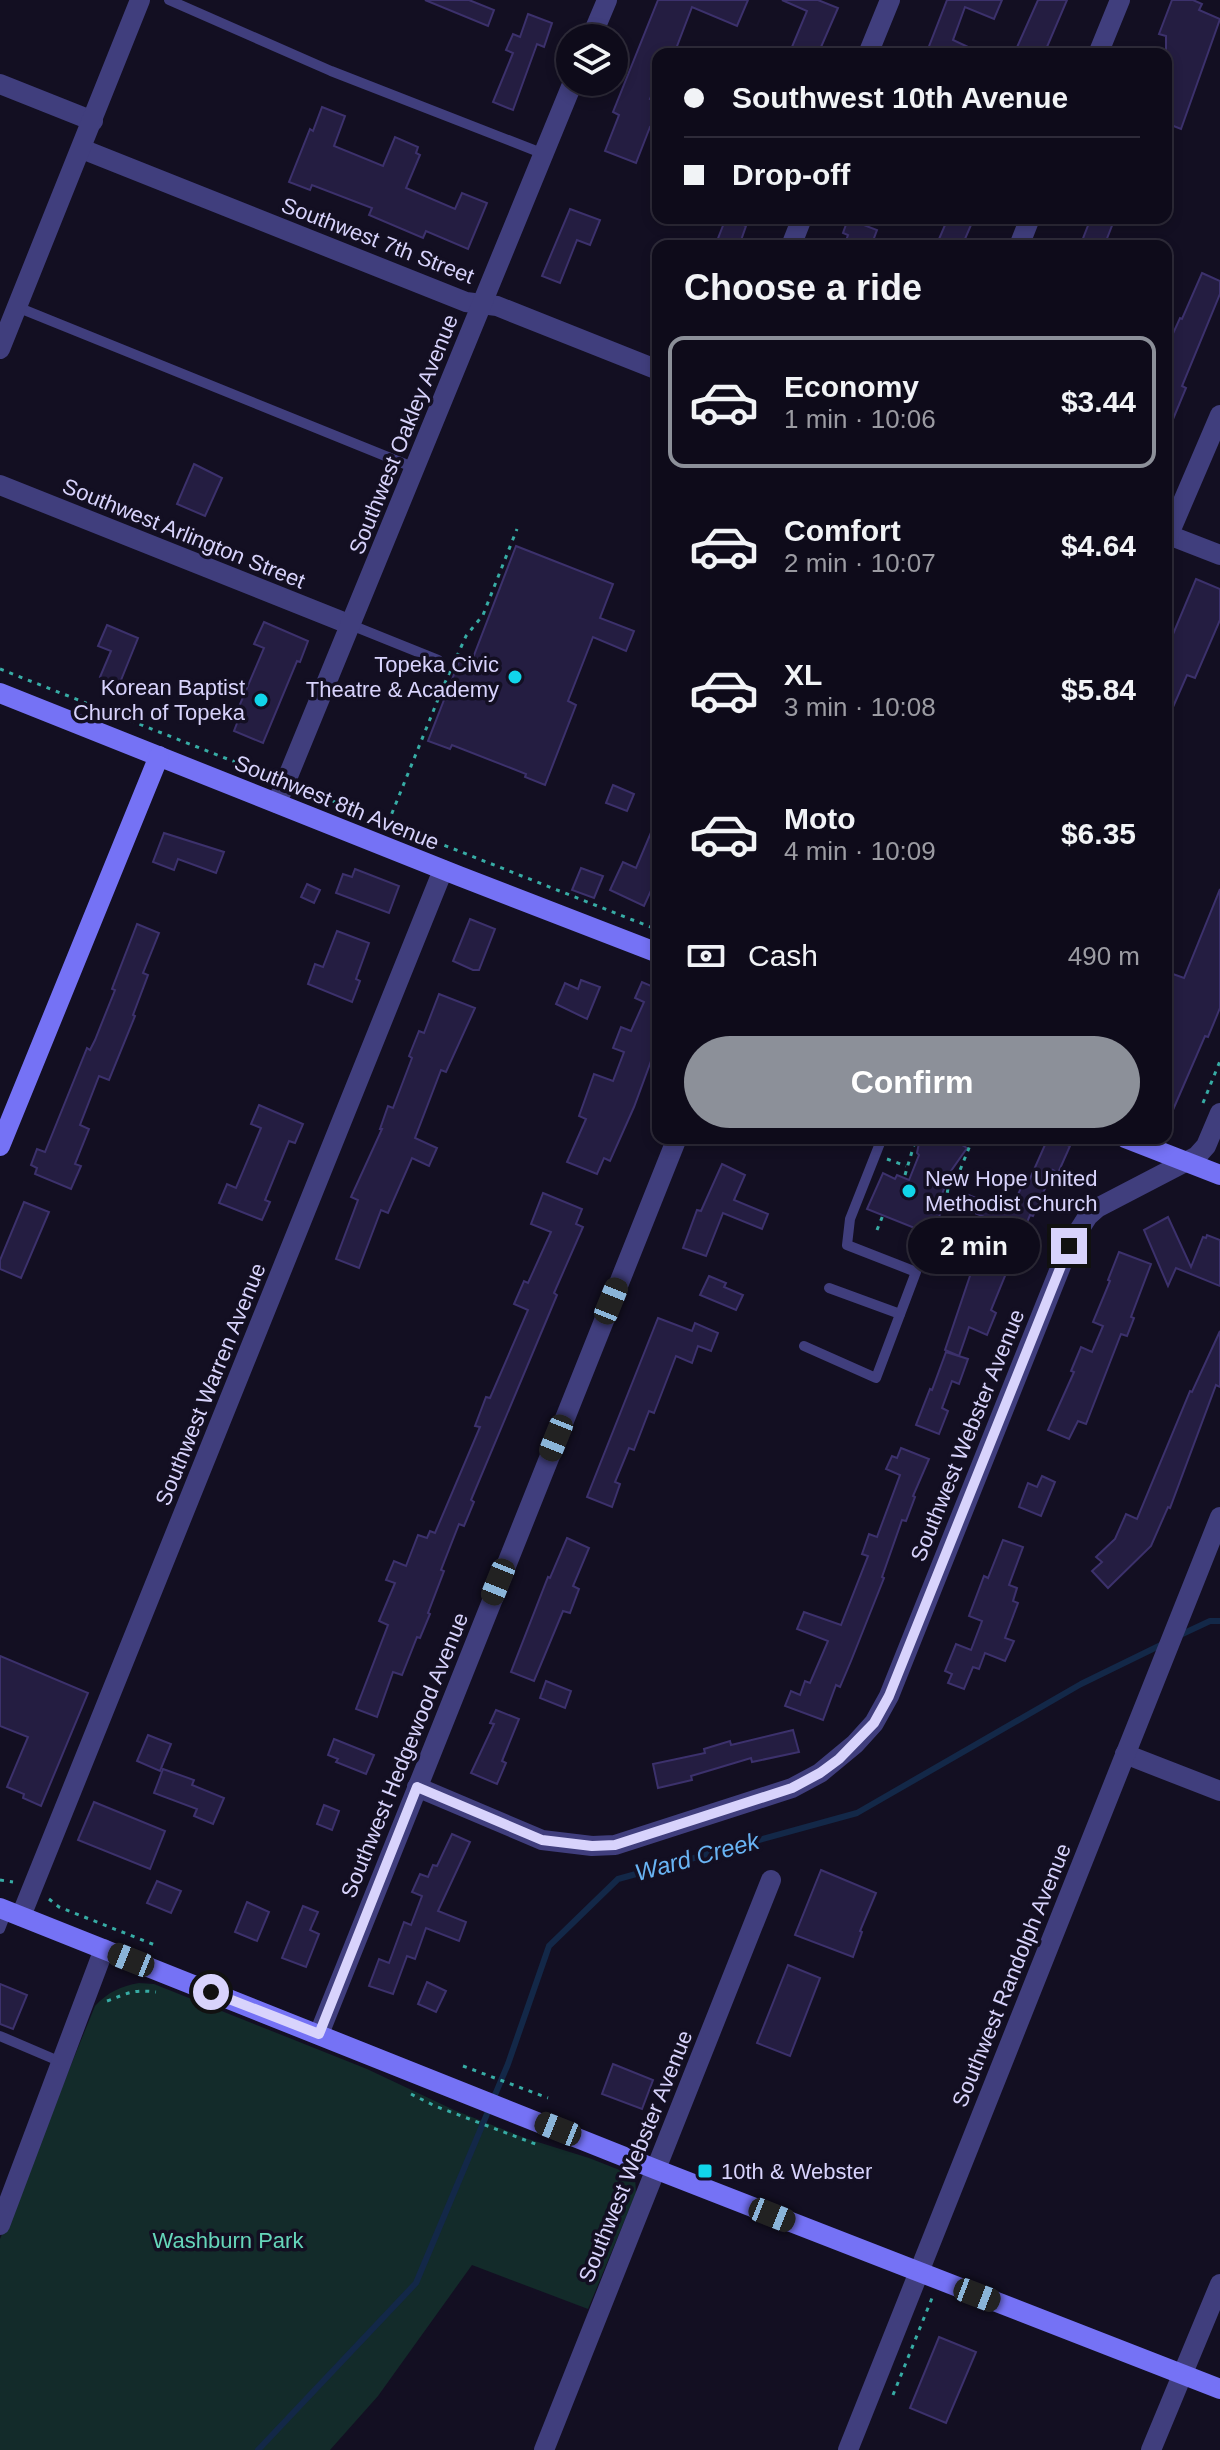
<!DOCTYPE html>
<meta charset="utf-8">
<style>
:root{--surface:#0e0b1a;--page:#1c1927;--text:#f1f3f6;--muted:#9b9ba2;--line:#2e2b39;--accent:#8c9099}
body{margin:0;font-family:Arial,sans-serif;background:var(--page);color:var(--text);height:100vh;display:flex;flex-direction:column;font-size:30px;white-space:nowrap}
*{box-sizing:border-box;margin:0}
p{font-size:26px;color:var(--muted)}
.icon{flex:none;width:44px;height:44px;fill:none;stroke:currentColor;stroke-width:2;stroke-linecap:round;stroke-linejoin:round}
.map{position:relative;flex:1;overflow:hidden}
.details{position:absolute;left:652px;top:240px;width:520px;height:904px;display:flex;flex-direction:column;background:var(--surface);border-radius:16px;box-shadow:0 4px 12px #0003,0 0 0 2px var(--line)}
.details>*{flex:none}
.hud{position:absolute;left:652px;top:48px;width:520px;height:176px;border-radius:16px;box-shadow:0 4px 12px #0003,0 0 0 2px var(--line);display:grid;align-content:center;height:176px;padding:0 32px;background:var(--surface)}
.fabs{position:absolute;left:556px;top:24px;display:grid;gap:16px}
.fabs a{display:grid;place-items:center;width:72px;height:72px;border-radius:50%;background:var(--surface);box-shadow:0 4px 12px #0003,0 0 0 2px var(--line);font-size:40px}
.end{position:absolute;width:36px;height:36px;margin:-18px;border:10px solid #d8d3fc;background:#111;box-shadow:0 0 0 4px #111}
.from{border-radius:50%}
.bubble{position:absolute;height:56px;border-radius:28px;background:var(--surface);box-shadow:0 4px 12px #0003,0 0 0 2px var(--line);font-size:26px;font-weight:700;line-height:56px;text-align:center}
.car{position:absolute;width:24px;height:48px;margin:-24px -12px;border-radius:10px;box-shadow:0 0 6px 2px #0007;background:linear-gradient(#222 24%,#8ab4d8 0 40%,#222 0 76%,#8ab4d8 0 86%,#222 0)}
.hud b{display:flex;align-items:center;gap:28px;height:76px;font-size:30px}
.hud b+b{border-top:2px solid var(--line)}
.hud i{width:20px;height:20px;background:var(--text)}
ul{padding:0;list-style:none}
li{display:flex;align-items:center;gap:24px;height:132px;margin:0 16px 12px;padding:0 16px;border:4px solid transparent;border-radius:16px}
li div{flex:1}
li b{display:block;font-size:30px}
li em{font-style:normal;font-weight:700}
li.selected{border-color:var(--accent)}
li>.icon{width:72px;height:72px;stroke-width:1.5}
h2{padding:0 32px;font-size:36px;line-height:96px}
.pay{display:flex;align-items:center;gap:20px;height:88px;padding:0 32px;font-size:30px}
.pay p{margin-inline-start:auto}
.primary-button{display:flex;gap:16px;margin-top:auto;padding:16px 32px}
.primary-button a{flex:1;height:92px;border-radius:48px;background:var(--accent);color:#fff;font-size:32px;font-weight:700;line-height:92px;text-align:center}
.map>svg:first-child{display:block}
.green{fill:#132b2a}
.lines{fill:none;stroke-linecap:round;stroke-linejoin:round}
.stream{stroke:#132848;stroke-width:6}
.building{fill:#241d41;stroke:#3c316c;stroke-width:2}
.path{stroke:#37aca5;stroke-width:3;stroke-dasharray:4 6;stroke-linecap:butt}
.lane{stroke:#403e7d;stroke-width:10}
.street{stroke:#403e7d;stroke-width:20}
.secondary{stroke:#7572f5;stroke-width:20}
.route{stroke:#d8d3fc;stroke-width:10}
.poi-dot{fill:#11d5ea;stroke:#130f22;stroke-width:3}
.labels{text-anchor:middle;stroke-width:7;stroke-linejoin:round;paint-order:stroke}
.street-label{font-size:22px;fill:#d8d3fc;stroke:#130f22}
.poi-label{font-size:22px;fill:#d8d3fc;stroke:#130f22;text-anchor:end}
.park-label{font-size:22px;fill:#65d6ba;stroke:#130f22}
.water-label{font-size:24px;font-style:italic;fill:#69b4f4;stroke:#130f22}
</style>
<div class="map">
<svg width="1220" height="2450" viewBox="0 0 1220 2450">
<rect width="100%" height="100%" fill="#130f22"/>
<path class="green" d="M 139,1983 L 154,1984 L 367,2069 L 454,2110 L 525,2138 L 589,2158 L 635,2176 L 636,2193 L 588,2309 L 472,2265 L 378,2396 L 330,2450 L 0,2450 L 0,2239 L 95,2006 C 108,1992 121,1986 139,1983 Z"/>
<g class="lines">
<g class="stream">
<path d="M 1178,1636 L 1210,1621 L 1220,1621"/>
<path d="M 258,2450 L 416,2283 L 508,2064 L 549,1946 L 618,1879 L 857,1813 L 1081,1684 L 1165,1643"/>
</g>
</g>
<g class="building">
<path d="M 425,0 L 469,0 L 494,10 L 488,26 Z"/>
<path d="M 658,0 L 748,0 L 737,26 L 692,7 L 674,54 L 658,54 L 658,81 L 650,99 L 658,102 L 658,120 L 655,129 L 650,127 L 636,163 L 605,151 L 619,115 L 613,112 Z"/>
<path d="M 782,0 L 818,0 L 838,8 L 818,54 L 789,54 L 807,11 Z"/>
<path d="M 947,0 L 1002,0 L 994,19 L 965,7 L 953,40 L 983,54 L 926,54 Z"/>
<path d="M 1038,0 L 1067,0 L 1044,54 L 1014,54 Z"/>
<path d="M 1172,0 L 1193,0 L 1202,4 L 1199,10 L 1220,19 L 1181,129 L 1166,123 L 1166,36 L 1159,34 Z"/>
<path d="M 528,14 L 552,23 L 544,47 L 537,44 L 513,110 L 493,102 L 513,53 L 506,50 L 513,34 L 520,37 Z"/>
<path d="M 322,107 L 345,116 L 334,146 L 383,166 L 395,137 L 418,147 L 416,153 L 420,155 L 406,188 L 455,209 L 462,193 L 487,203 L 468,249 L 426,231 L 423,238 L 369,215 L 372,208 L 312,185 L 310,190 L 289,182 L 310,129 L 313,131 Z"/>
<path d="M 570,209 L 600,220 L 590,245 L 577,240 L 560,283 L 542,276 Z"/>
<path d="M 726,218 L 746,226 L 739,246 L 715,246 Z"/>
<path d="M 948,218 L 974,218 L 962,246 L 936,246 Z"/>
<path d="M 1091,218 L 1115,218 L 1104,246 L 1080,246 Z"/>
<path d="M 848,219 L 877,230 L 871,246 L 844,246 L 848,235 L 843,233 Z"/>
<path d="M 1202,273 L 1220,281 L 1220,294 L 1182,386 L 1186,388 L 1166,436 L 1166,349 L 1180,318 L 1182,319 Z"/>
<path d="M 194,464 L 222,478 L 205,516 L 177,504 Z"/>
<path d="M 516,546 L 613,584 L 600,618 L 634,631 L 626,651 L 593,637 L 568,701 L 576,705 L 545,785 L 525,777 L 526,774 L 452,745 L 450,749 L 428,741 L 460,659 L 471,663 Z"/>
<path d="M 1196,579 L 1220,589 L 1220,620 L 1195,678 L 1187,675 L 1166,723 L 1166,651 Z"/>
<path d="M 264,622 L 308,641 L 300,662 L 297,661 L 263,743 L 234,731 L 239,718 L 235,716 L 264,648 L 254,644 Z"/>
<path d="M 107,625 L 138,638 L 119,685 L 100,677 L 111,651 L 98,646 Z"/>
<path d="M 613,785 L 634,794 L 627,811 L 606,803 Z"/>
<path d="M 658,816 L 658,875 L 644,906 L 610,890 L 623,862 L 636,868 Z"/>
<path d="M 164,833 L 224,852 L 216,873 L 178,859 L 174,870 L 153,862 Z"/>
<path d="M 581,868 L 603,876 L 594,898 L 572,890 Z"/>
<path d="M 355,869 L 399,886 L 389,913 L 336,893 L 343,874 L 352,877 Z"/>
<path d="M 307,884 L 320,890 L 314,903 L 301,897 Z"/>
<path d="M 1220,889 L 1220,1008 L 1208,1037 L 1205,1036 L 1166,1126 L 1166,990 L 1173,974 L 1184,978 Z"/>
<path d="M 470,919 L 495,929 L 479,970 L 473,970 L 453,961 Z"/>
<path d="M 137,924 L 159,933 L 143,973 L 148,975 L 133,1015 L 135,1016 L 109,1080 L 99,1076 L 80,1125 L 89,1129 L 75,1164 L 81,1166 L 71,1189 L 35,1174 L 37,1168 L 31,1165 L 37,1149 L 45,1152 L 87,1048 L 90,1050 L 95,1040 L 115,990 L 112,989 Z"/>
<path d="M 337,931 L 369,943 L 356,979 L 360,981 L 352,1002 L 308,984 L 315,964 L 323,967 Z"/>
<path d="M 658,968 L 658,1042 L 634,1107 L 610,1161 L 604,1158 L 597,1174 L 567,1162 L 586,1119 L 579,1116 L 594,1074 L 613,1081 L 624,1052 L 613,1048 L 621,1027 L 631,1031 L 644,1002 L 635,998 L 642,982 L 651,986 Z"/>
<path d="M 581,980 L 600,987 L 587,1019 L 556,1004 L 565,983 L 578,989 Z"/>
<path d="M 439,994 L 475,1008 L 446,1072 L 441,1070 L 415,1138 L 437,1148 L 429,1166 L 412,1158 L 388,1213 L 381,1210 L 359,1268 L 336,1259 L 358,1200 L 351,1197 L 382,1129 L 380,1129 L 388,1106 L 393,1108 L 412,1058 L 409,1056 L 419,1031 L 424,1033 Z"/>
<path d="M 259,1105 L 303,1124 L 295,1143 L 289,1141 L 265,1200 L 270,1202 L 262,1220 L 219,1203 L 227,1184 L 236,1188 L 261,1128 L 251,1124 Z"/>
<path d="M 920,1138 L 950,1138 L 967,1148 L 951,1171 L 939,1202 L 944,1204 L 932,1235 L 867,1209 L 883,1173 L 895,1179 L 897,1175 L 909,1180 L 919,1155 L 917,1153 Z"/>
<path d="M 1048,1138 L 1070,1146 L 1058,1173 L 1053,1170 L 1033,1216 L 1030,1215 L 991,1310 L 996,1313 L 987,1335 L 969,1327 L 959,1356 L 945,1350 L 975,1261 L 955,1252 L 961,1239 L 984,1248 L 994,1221 L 958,1206 L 964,1193 L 1010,1212 L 1025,1179 L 1029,1181 Z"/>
<path d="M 722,1164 L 745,1175 L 734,1200 L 768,1214 L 762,1229 L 723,1213 L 706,1256 L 683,1248 L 697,1210 L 701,1211 Z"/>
<path d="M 543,1193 L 582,1209 L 576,1224 L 583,1227 L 554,1293 L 557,1295 L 471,1500 L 474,1502 L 464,1526 L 459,1524 L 441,1570 L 444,1571 L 428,1613 L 430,1614 L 420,1638 L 417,1637 L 402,1675 L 393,1672 L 377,1717 L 356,1709 L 388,1625 L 379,1621 L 395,1583 L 386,1580 L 394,1561 L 406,1566 L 418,1535 L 427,1538 L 430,1531 L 435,1533 L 480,1427 L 475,1426 L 486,1397 L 490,1398 L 528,1310 L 514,1304 L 524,1281 L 528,1283 L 551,1232 L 531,1224 Z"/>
<path d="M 24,1202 L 49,1212 L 21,1278 L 0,1269 L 0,1260 Z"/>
<path d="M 1168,1217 L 1191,1267 L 1203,1237 L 1206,1238 L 1207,1235 L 1220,1240 L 1220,1286 L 1176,1268 L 1168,1286 L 1144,1230 Z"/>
<path d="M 1119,1252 L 1151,1264 L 1131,1317 L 1134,1318 L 1127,1336 L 1121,1334 L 1086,1424 L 1078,1421 L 1069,1439 L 1048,1430 L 1074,1372 L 1071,1371 L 1081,1347 L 1092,1352 L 1103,1326 L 1093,1322 L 1110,1281 L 1108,1280 Z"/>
<path d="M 709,1276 L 726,1283 L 724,1287 L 743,1295 L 736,1310 L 700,1295 Z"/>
<path d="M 658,1318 L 692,1331 L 695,1323 L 718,1333 L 711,1351 L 698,1346 L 692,1363 L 676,1356 L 654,1413 L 649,1411 L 634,1450 L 629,1448 L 615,1482 L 620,1484 L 612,1507 L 587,1497 Z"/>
<path d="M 1220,1331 L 1220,1387 L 1216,1385 L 1170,1508 L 1168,1507 L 1151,1546 L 1108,1588 L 1092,1571 L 1102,1562 L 1096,1557 L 1115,1539 L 1126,1514 L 1137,1519 L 1190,1391 L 1192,1392 Z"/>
<path d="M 946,1352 L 968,1359 L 959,1384 L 952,1381 L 942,1408 L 948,1411 L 939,1434 L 916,1425 L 930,1389 L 932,1390 Z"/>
<path d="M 901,1448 L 929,1459 L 913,1496 L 915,1497 L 906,1521 L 902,1520 L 882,1577 L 884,1578 L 851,1661 L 840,1687 L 836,1685 L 823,1720 L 785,1706 L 791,1691 L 800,1695 L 805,1681 L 810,1683 L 828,1641 L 797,1629 L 804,1612 L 841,1625 L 868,1556 L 862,1554 L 869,1534 L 877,1537 L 900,1475 L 886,1469 L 892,1456 L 897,1458 Z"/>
<path d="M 1042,1476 L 1055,1482 L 1041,1516 L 1019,1507 L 1028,1483 L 1037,1487 Z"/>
<path d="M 567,1538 L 589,1548 L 573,1586 L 579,1589 L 570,1613 L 563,1611 L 534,1681 L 511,1672 L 548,1577 L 550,1578 Z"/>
<path d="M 1003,1540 L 1023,1547 L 1009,1585 L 1017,1588 L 1013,1601 L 1018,1603 L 1005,1638 L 1014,1641 L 1005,1661 L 985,1653 L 979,1669 L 973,1667 L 964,1689 L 948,1683 L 952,1674 L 945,1671 L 956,1644 L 971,1650 L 982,1621 L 969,1616 L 984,1576 L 988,1578 Z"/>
<path d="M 0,1656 L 88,1693 L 41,1806 L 23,1798 L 24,1794 L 7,1787 L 28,1737 L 0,1726 Z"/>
<path d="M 546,1681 L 571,1691 L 565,1708 L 540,1698 Z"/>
<path d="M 496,1710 L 519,1719 L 502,1761 L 506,1763 L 497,1784 L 471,1773 L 494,1724 L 490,1723 Z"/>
<path d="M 793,1730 L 799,1752 L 752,1762 L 751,1758 L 691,1776 L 692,1780 L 658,1788 L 653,1764 L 705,1753 L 704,1749 L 730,1741 L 731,1745 Z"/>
<path d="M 148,1735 L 171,1744 L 160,1771 L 137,1761 Z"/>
<path d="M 334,1739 L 374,1755 L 366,1774 L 336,1762 L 338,1759 L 328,1755 Z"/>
<path d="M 163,1769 L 194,1780 L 192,1785 L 224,1798 L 213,1824 L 194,1816 L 197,1809 L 154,1793 Z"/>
<path d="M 94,1802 L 165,1831 L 150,1869 L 78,1840 Z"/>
<path d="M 324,1805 L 339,1811 L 332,1830 L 317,1824 Z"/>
<path d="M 452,1834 L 470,1842 L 438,1911 L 466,1922 L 459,1941 L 426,1928 L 415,1959 L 407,1956 L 393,1994 L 369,1986 L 379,1959 L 389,1963 L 404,1922 L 411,1925 L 422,1896 L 412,1892 L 420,1874 L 428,1877 L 433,1865 L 437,1866 Z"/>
<path d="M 821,1870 L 876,1893 L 860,1931 L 862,1932 L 853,1957 L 795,1935 Z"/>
<path d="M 157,1881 L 181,1891 L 171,1913 L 147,1903 Z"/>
<path d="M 247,1902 L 269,1912 L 257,1941 L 235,1932 Z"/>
<path d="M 303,1906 L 318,1912 L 310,1930 L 319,1934 L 306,1967 L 282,1958 Z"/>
<path d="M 788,1965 L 820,1978 L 790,2056 L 757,2043 Z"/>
<path d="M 427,1982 L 446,1991 L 436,2012 L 418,2004 Z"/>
<path d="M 0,1984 L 27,1995 L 13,2029 L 0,2024 Z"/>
<path d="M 613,2064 L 653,2080 L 642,2109 L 602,2094 Z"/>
<path d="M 939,2337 L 976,2352 L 946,2423 L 910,2408 Z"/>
</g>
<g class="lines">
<g class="path">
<path d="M 0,669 L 268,775"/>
<path d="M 305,790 L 658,930"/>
<path d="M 388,823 L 443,687 L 466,636 L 483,615 L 517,529"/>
<path d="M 1203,1103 L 1220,1061"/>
<path d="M 887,1159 L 906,1166"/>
<path d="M 905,1175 L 916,1138"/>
<path d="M 877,1230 L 883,1215"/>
<path d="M 912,1243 L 917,1230"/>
<path d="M 927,1249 L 945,1206 L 950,1177 L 958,1175 L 973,1138"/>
<path d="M 0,1880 L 13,1882"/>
<path d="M 49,1899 L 59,1907 L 155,1945"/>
<path d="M 107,2001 C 127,1994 131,1989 156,1992"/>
<path d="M 463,2066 L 548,2098"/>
<path d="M 411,2094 L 435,2106 L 538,2145"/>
<path d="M 893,2395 L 932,2298"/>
</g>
<g class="lane">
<path d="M 169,0 L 331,71 L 544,154"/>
<path d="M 17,307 L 415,468"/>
<path d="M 351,625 L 438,660"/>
<path d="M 829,1288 L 900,1314"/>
<path d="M 804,1346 L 876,1378 L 916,1272 L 847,1245 L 850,1219 L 882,1138"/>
<path d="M 0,1929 L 7,1911"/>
<path d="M 0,2036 L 61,2062"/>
</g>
<g class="street">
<path d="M 591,38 L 607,0"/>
<path d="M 868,54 L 890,0"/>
<path d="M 1098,54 L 1120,0"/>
<path d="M 0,84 L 93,121"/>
<path d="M 82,149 L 466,302 L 497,306 L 658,370"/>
<path d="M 791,246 L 802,218"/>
<path d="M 1019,246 L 1030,218"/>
<path d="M 0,349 L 140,0"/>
<path d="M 0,485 L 351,625"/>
<path d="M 1166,534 L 1220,555"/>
<path d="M 1166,541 L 1220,415"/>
<path d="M 277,803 L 573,82"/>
<path d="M 1125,1754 L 1220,1791"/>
<path d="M 417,1787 L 542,1840 L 592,1846 L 615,1845 L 792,1788 L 820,1773 L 855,1744 L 874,1723 L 889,1696 L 1069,1246 L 1088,1216 L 1097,1208 L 1197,1156 L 1206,1146 L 1220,1113"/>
<path d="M 21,1916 L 443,870"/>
<path d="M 319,2034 L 677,1138"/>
<path d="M 0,2225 L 104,1949"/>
<path d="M 544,2450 L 771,1880"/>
<path d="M 848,2450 L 1220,1517"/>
<path d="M 1151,2450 L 1220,2284"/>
</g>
<g class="secondary">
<path d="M 0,693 L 459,876 L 658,953"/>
<path d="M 1125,1138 L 1220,1175"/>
<path d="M 0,1146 L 159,756"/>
<path d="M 0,1908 L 655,2169 L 1220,2389"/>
</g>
</g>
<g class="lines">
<path class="route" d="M 211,1992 L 319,2034 L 417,1787 L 542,1840 L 592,1846 L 615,1845 L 792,1788 L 820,1773 L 839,1759 L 874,1723 L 889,1696 L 1069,1246"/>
</g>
<g class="poi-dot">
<circle cx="515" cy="677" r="8"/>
<circle cx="261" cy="700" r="8"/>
<circle cx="909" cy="1191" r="8"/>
<rect x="697" y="2163" width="16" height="16" rx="4"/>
</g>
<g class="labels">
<g class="street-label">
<text transform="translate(378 240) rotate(21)" y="8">Southwest 7th Street</text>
<text transform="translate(403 434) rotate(-68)" y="8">Southwest Oakley Avenue</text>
<text transform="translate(184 533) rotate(22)" y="8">Southwest Arlington Street</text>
<text transform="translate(337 802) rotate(22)" y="8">Southwest 8th Avenue</text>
<text transform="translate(210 1384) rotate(-68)" y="8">Southwest Warren Avenue</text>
<text transform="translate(967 1435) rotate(-68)" y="8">Southwest Webster Avenue</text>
<text transform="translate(404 1755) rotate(-68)" y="8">Southwest Hedgewood Avenue</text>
<text transform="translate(1011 1975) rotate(-68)" y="8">Southwest Randolph Avenue</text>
<text transform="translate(635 2156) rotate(-68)" y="8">Southwest Webster Avenue</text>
</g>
<g class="poi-label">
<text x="499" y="672">Topeka Civic<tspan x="499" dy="25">Theatre &amp; Academy</tspan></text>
<text x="245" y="695">Korean Baptist<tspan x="245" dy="25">Church of Topeka</tspan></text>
<text x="925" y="1186" text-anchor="start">New Hope United<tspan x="925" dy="25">Methodist Church</tspan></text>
<text x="721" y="2179" text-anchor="start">10th &amp; Webster</text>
</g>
<g class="park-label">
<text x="228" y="2248">Washburn Park</text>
</g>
<g class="water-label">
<text transform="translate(697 1857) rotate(-15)" y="8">Ward Creek</text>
</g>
</g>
</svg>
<div class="fabs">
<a><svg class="icon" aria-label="layers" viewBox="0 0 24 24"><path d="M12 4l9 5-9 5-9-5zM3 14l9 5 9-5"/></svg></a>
</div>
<i class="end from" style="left:211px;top:1992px"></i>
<i class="end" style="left:1069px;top:1246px"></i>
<div class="bubble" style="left:908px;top:1218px;width:132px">2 min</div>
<i class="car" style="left:611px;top:1301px;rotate:22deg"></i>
<i class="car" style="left:556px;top:1438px;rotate:202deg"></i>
<i class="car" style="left:498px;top:1582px;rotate:202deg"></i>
<i class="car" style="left:131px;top:1960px;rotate:292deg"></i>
<i class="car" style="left:558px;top:2129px;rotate:292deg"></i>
<i class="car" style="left:772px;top:2215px;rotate:112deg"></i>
<i class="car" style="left:977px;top:2295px;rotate:111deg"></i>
<div class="hud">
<b><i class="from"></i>Southwest 10th Avenue</b>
<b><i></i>Drop-off</b>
</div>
<section class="details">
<h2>Choose a ride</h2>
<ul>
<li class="selected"><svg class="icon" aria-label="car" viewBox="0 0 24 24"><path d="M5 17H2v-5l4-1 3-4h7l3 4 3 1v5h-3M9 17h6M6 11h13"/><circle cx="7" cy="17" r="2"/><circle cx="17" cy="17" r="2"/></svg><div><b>Economy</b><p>1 min · 10:06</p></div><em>$3.44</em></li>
<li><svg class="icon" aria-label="car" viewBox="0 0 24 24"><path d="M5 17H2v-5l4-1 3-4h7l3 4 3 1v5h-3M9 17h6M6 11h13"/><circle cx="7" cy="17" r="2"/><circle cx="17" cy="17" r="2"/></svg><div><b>Comfort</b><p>2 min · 10:07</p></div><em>$4.64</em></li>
<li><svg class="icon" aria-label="car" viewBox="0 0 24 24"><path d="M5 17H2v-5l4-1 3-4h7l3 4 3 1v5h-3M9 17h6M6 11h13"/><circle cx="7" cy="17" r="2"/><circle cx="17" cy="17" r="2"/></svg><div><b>XL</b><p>3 min · 10:08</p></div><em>$5.84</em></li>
<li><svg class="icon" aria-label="car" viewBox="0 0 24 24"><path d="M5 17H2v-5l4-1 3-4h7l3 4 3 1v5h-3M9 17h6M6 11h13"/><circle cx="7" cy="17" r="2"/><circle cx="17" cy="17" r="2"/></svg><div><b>Moto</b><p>4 min · 10:09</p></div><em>$6.35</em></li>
</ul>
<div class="pay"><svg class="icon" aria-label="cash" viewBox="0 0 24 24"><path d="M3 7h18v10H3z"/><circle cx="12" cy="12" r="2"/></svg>Cash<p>490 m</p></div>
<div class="primary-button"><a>Confirm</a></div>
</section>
</div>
